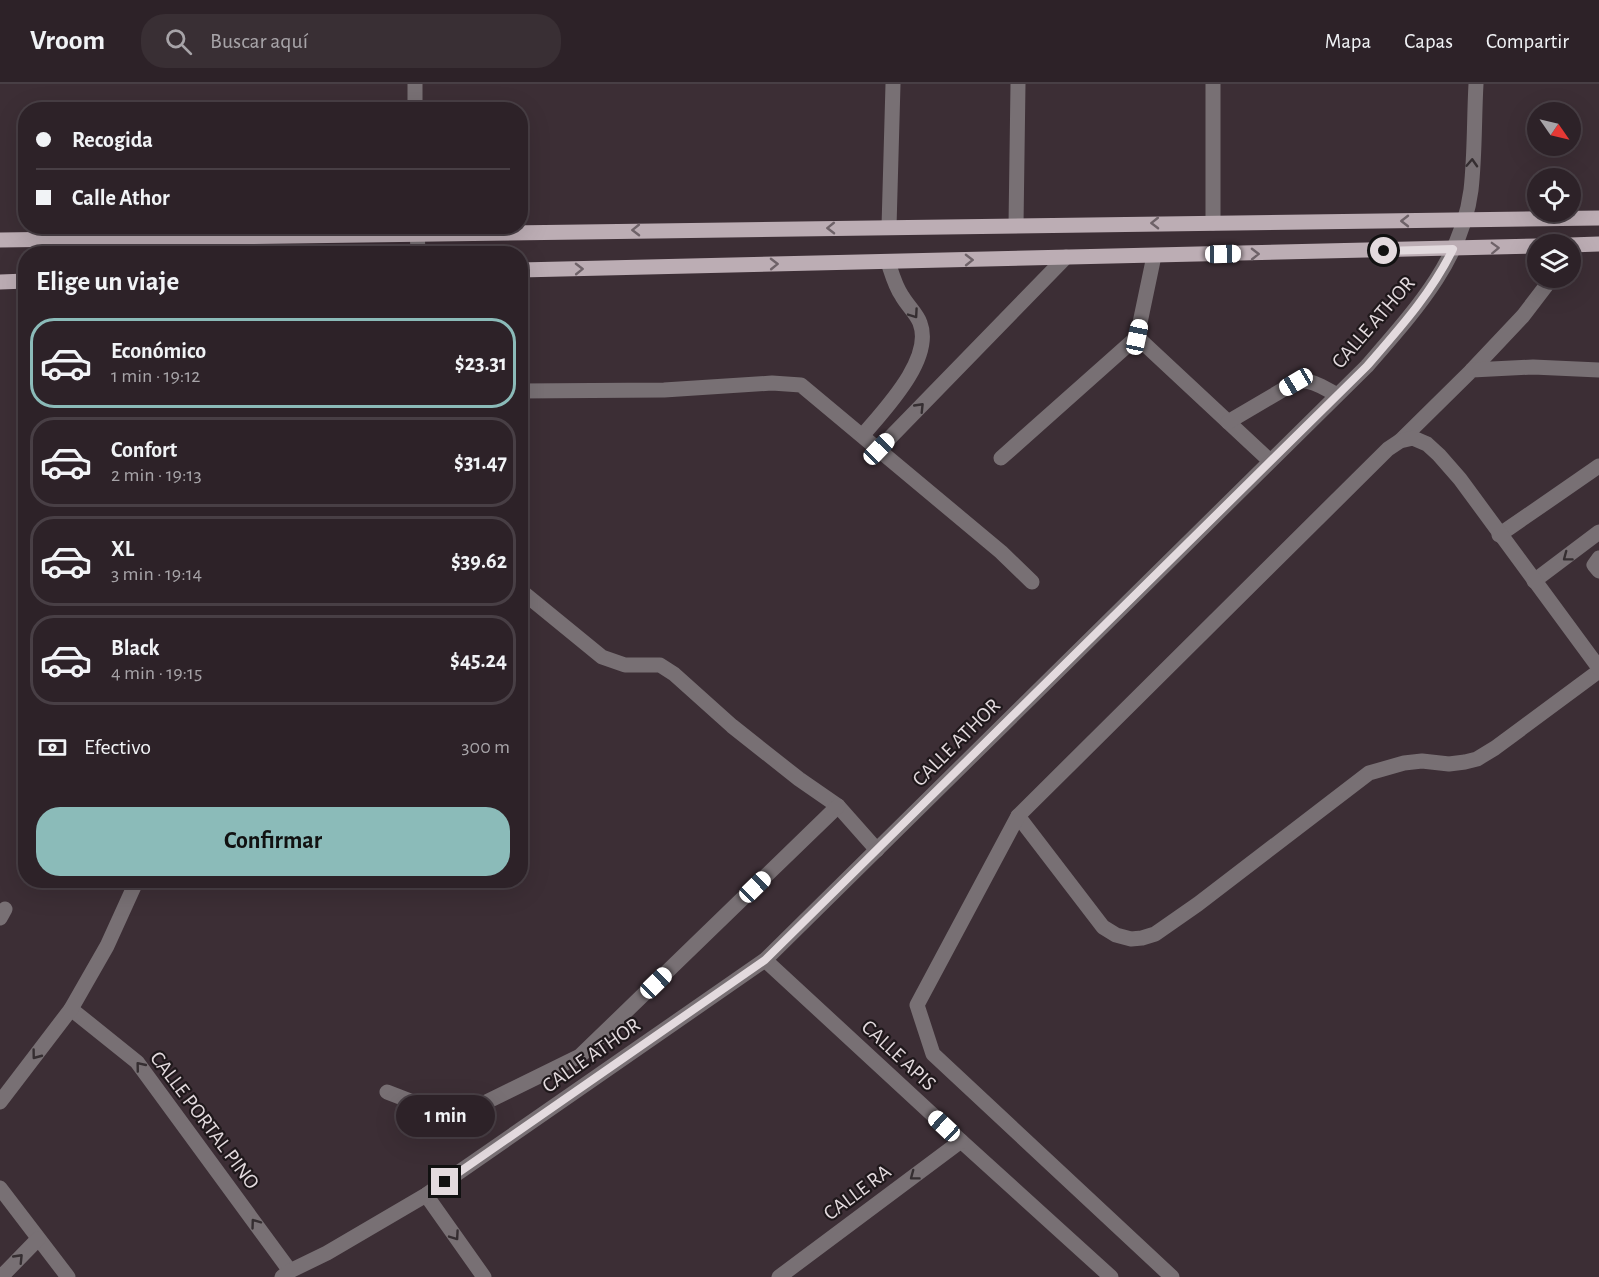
<!DOCTYPE html>
<html lang="es">
<meta charset="utf-8">
<style>
:root{--surface:#2d2228;--page:#392f34;--text:#f1f3f6;--muted:#a7a4a8;--line:#483f45;--accent:#8bbbb9}
body{margin:0;font-family:"Alegreya Sans",sans-serif;background:var(--page);color:var(--text);height:100vh;display:flex;flex-direction:column;font-size:22px;white-space:nowrap}
*{box-sizing:border-box;margin:0}
p{font-size:20px;color:var(--muted)}
.icon{flex:none;width:33px;height:33px;fill:none;stroke:currentColor;stroke-width:2;stroke-linecap:round;stroke-linejoin:round}
.map{position:relative;flex:1;overflow:hidden}
.details{position:absolute;left:18px;top:162px;width:510px;height:642px;display:flex;flex-direction:column;background:var(--surface);border-radius:24px;box-shadow:0 6px 24px #0002,0 0 0 2px var(--line)}
.details>*{flex:none}
.top-card{position:absolute;left:18px;top:18px;width:510px;height:132px;border-radius:24px;box-shadow:0 6px 24px #0002,0 0 0 2px var(--line);display:grid;align-content:center;height:132px;padding:0 18px;background:var(--surface)}
.needle{width:39px;rotate:124deg}
.buttons{position:absolute;left:1527px;top:18px;display:grid;gap:12px}
.buttons a{display:grid;place-items:center;width:54px;height:54px;border-radius:50%;background:var(--surface);box-shadow:0 6px 24px #0002,0 0 0 2px var(--line);font-size:30px}
.end{position:absolute;width:27px;height:27px;margin:-14px;border:8px solid #e3dade;background:#111;box-shadow:0 0 0 3px #111}
.from{border-radius:50%}
.bubble{position:absolute;height:42px;border-radius:21px;background:var(--surface);box-shadow:0 6px 24px #0002,0 0 0 2px var(--line);font-size:20px;font-weight:700;line-height:42px;text-align:center}
.car{position:absolute;width:18px;height:36px;margin:-18px -9px;border-radius:8px;box-shadow:0 0 4px 2px #0007;background:linear-gradient(#fff 24%,#345 0 40%,#fff 0 76%,#345 0 86%,#fff 0)}
.top-card b{display:flex;align-items:center;gap:21px;height:57px;font-size:22px}
.top-card b+b{border-top:2px solid var(--line)}
.top-card i{width:15px;height:15px;background:var(--text)}
ul{padding:0;list-style:none}
li{display:flex;align-items:center;gap:18px;height:90px;margin:0 12px 9px;padding:0 6px;border:3px solid var(--line);border-radius:24px}
li div{flex:1}
li b{display:block;font-size:22px}
li em{font-style:normal;font-weight:700}
li.on{border-color:var(--accent)}
li>.icon{width:54px;height:54px;stroke-width:1.5}
h2{padding:0 18px;font-size:27px;line-height:72px}
.pay{display:flex;align-items:center;gap:15px;height:66px;padding:0 18px;font-size:22px}
.pay p{margin-inline-start:auto}
.button{display:flex;gap:12px;margin-top:auto;padding:12px 18px}
.button a{flex:1;height:69px;border-radius:24px;background:var(--accent);color:#111;font-size:24px;font-weight:700;line-height:69px;text-align:center}
header{display:flex;align-items:center;gap:36px;box-sizing:border-box;height:84px;padding:0 30px;background:var(--surface);border-bottom:2px solid var(--line)}
header strong{font-size:28px}
nav{display:flex;gap:33px;margin-inline-start:auto;font-size:21px}
.search{width:420px;height:54px;background:var(--page);display:flex;align-items:center;gap:15px;box-sizing:border-box;padding:0 21px;border-radius:24px;color:var(--muted);font-size:22px}
.map>svg:first-child{display:block}
.lines{fill:none;stroke-linecap:round;stroke-linejoin:round}
.minor{stroke:#787074;stroke-width:15}
.major{stroke:#bcadb4;stroke-width:15}
.oneway{stroke:#352e31}
.oneway2{stroke:#6e6268}
.route{stroke:#e3dade;stroke-width:8}
.labels{text-anchor:middle;stroke-width:4.5;stroke-linejoin:round;paint-order:stroke}
.street-label{font-size:21px;fill:#e3dade;stroke:#1f181b}
</style>
<header>
<strong>Vroom</strong>
<div class="search"><svg class="icon" aria-label="search" viewBox="0 0 24 24"><circle cx="10" cy="10" r="6"/><path d="M15 15l6 6"/></svg>Buscar aquí</div>
<nav><a>Mapa</a><a>Capas</a><a>Compartir</a></nav>
</header>
<div class="map">
<svg width="1599" height="1193" viewBox="0 0 1599 1193">
<rect width="100%" height="100%" fill="#3c2e35"/>
<g class="lines">
<g class="minor">
<path d="M 415,0 L 415,26"/>
<path d="M 1213,0 L 1213,139"/>
<path d="M 1016,141 L 1018,0"/>
<path d="M 417,142 L 418,170"/>
<path d="M 889,143 L 893,0"/>
<path d="M 1154,172 L 1137,253 L 1270,377"/>
<path d="M 1472,286 L 1523,232 L 1552,194"/>
<path d="M 520,307 L 664,306 L 772,299 L 801,301 L 1001,468 L 1032,498"/>
<path d="M 1228,338 L 1296,298 C 1311,294 1324,304 1337,311"/>
<path d="M 863,351 C 884,326 934,275 920,239 C 917,230 907,221 902,212 C 895,202 892,190 888,178"/>
<path d="M 1400,357 L 1472,286 L 1533,283 L 1599,286"/>
<path d="M 879,365 L 1066,173"/>
<path d="M 1001,374 L 1137,253"/>
<path d="M 1499,451 L 1599,382"/>
<path d="M 1599,474 L 1594,481 L 1599,487"/>
<path d="M 1534,497 L 1599,448"/>
<path d="M 520,506 L 602,573 L 625,581 L 660,581 L 674,590 L 732,642 L 799,695 L 838,722 L 877,766"/>
<path d="M 1018,732 L 1103,843 L 1116,851 L 1131,855 L 1142,854 L 1155,850 L 1198,820 L 1369,689 L 1404,679 L 1422,677 L 1449,680 L 1465,678 L 1477,675 L 1495,664 L 1599,587"/>
<path d="M 0,834 L 5,825"/>
<path d="M 765,876 L 961,1057 L 1111,1193"/>
<path d="M 71,925 L 137,978 L 290,1187"/>
<path d="M 387,1008 L 444,1030 L 455,1031 L 468,1027 L 580,972 L 838,722"/>
<path d="M 0,1018 L 71,925 L 107,862 L 137,796"/>
<path d="M 0,1104 L 68,1193"/>
<path d="M 426,1111 L 484,1193"/>
<path d="M 1,1193 L 38,1155"/>
<path d="M 282,1193 L 290,1187 L 327,1169 L 426,1111 L 765,876 L 1367,282 C 1412,230 1462,177 1471,106 C 1475,71 1474,35 1476,0"/>
<path d="M 779,1193 L 961,1057"/>
<path d="M 1172,1193 L 933,970 L 917,921 L 1018,732 L 1388,365 L 1400,357 L 1413,354 L 1427,360 L 1439,371 L 1460,395 L 1599,584"/>
</g>
<g class="major">
<path d="M 0,156 L 1599,134"/>
<path d="M 1570,161 L 1599,160"/>
<path d="M 520,186 L 1538,162"/>
<path d="M 0,198 L 26,197"/>
</g>
</g>
<defs><path id="oneway-chevron" d="M-2-3.5L2.5 0L-2 3.5" fill="none" stroke-width="1.6" stroke-linecap="round" stroke-linejoin="round" transform="scale(1.5)"/></defs>
<g class="oneway">
<use href="#oneway-chevron" transform="translate(1472 79) rotate(-87)"/>
<use href="#oneway-chevron" transform="translate(914 230) rotate(55)"/>
<use href="#oneway-chevron" transform="translate(920 323) rotate(-46)"/>
<use href="#oneway-chevron" transform="translate(1567 473) rotate(143)"/>
<use href="#oneway-chevron" transform="translate(36 971) rotate(127)"/>
<use href="#oneway-chevron" transform="translate(140 982) rotate(-129)"/>
<use href="#oneway-chevron" transform="translate(914 1092) rotate(143)"/>
<use href="#oneway-chevron" transform="translate(255 1139) rotate(-126)"/>
<use href="#oneway-chevron" transform="translate(455 1152) rotate(55)"/>
<use href="#oneway-chevron" transform="translate(19 1174) rotate(-46)"/>
</g>
<g class="oneway2">
<use href="#oneway-chevron" transform="translate(1405 137) rotate(180)"/>
<use href="#oneway-chevron" transform="translate(1155 139) rotate(179)"/>
<use href="#oneway-chevron" transform="translate(831 144) rotate(179)"/>
<use href="#oneway-chevron" transform="translate(636 146) rotate(179)"/>
<use href="#oneway-chevron" transform="translate(1495 164) rotate(-2)"/>
<use href="#oneway-chevron" transform="translate(1255 170) rotate(-1)"/>
<use href="#oneway-chevron" transform="translate(969 176) rotate(-1)"/>
<use href="#oneway-chevron" transform="translate(774 180) rotate(-1)"/>
<use href="#oneway-chevron" transform="translate(579 185) rotate(-1)"/>
</g>
<g class="lines">
<path class="route" d="M 445,1098 L 765,876 L 1367,282 C 1399,245 1431,210 1453,165 L 1384,167"/>
</g>
<g class="labels">
<g class="street-label">
<text transform="translate(1373 238) rotate(-49)" y="7">CALLE ATHOR</text>
<text transform="translate(956 658) rotate(-45)" y="7">CALLE ATHOR</text>
<text transform="translate(591 971) rotate(-35)" y="7">CALLE ATHOR</text>
<text transform="translate(899 971) rotate(43)" y="7">CALLE APIS</text>
<text transform="translate(205 1036) rotate(53)" y="7">CALLE PORTAL PINO</text>
<text transform="translate(857 1108) rotate(-37)" y="7">CALLE RA</text>
</g>
</g>
</svg>
<div class="buttons">
<a><svg class="needle" viewBox="-14 -14 28 28"><path d="M0-13l5 13h-10z" fill="#e53935"/><path d="M0 13l5-13h-10z" fill="#a7a4a8"/></svg></a>
<a><svg class="icon" aria-label="locate" viewBox="0 0 24 24"><circle cx="12" cy="12" r="6"/><path d="M12 2v4M12 18v4M2 12h4M18 12h4"/></svg></a>
<a><svg class="icon" aria-label="layers" viewBox="0 0 24 24"><path d="M12 4l9 5-9 5-9-5zM3 14l9 5 9-5"/></svg></a>
</div>
<i class="end from" style="left:1384px;top:167px"></i>
<i class="end" style="left:445px;top:1098px"></i>
<div class="bubble" style="left:396px;top:1011px;width:99px">1 min</div>
<i class="car" style="left:1223px;top:170px;rotate:89deg"></i>
<i class="car" style="left:1137px;top:253px;rotate:12deg"></i>
<i class="car" style="left:1296px;top:298px;rotate:239deg"></i>
<i class="car" style="left:879px;top:365px;rotate:44deg"></i>
<i class="car" style="left:755px;top:803px;rotate:46deg"></i>
<i class="car" style="left:656px;top:899px;rotate:46deg"></i>
<i class="car" style="left:944px;top:1042px;rotate:313deg"></i>
<div class="top-card">
<b><i class="from"></i>Recogida</b>
<b><i></i>Calle Athor</b>
</div>
<section class="details">
<h2>Elige un viaje</h2>
<ul>
<li class="on"><svg class="icon" aria-label="car" viewBox="0 0 24 24"><path d="M5 17H2v-5l4-1 3-4h7l3 4 3 1v5h-3M9 17h6M6 11h13"/><circle cx="7" cy="17" r="2"/><circle cx="17" cy="17" r="2"/></svg><div><b>Económico</b><p>1 min · 19:12</p></div><em>$23.31</em></li>
<li><svg class="icon" aria-label="car" viewBox="0 0 24 24"><path d="M5 17H2v-5l4-1 3-4h7l3 4 3 1v5h-3M9 17h6M6 11h13"/><circle cx="7" cy="17" r="2"/><circle cx="17" cy="17" r="2"/></svg><div><b>Confort</b><p>2 min · 19:13</p></div><em>$31.47</em></li>
<li><svg class="icon" aria-label="car" viewBox="0 0 24 24"><path d="M5 17H2v-5l4-1 3-4h7l3 4 3 1v5h-3M9 17h6M6 11h13"/><circle cx="7" cy="17" r="2"/><circle cx="17" cy="17" r="2"/></svg><div><b>XL</b><p>3 min · 19:14</p></div><em>$39.62</em></li>
<li><svg class="icon" aria-label="car" viewBox="0 0 24 24"><path d="M5 17H2v-5l4-1 3-4h7l3 4 3 1v5h-3M9 17h6M6 11h13"/><circle cx="7" cy="17" r="2"/><circle cx="17" cy="17" r="2"/></svg><div><b>Black</b><p>4 min · 19:15</p></div><em>$45.24</em></li>
</ul>
<div class="pay"><svg class="icon" aria-label="cash" viewBox="0 0 24 24"><path d="M3 7h18v10H3z"/><circle cx="12" cy="12" r="2"/></svg>Efectivo<p>300 m</p></div>
<div class="button"><a>Confirmar</a></div>
</section>
</div>
